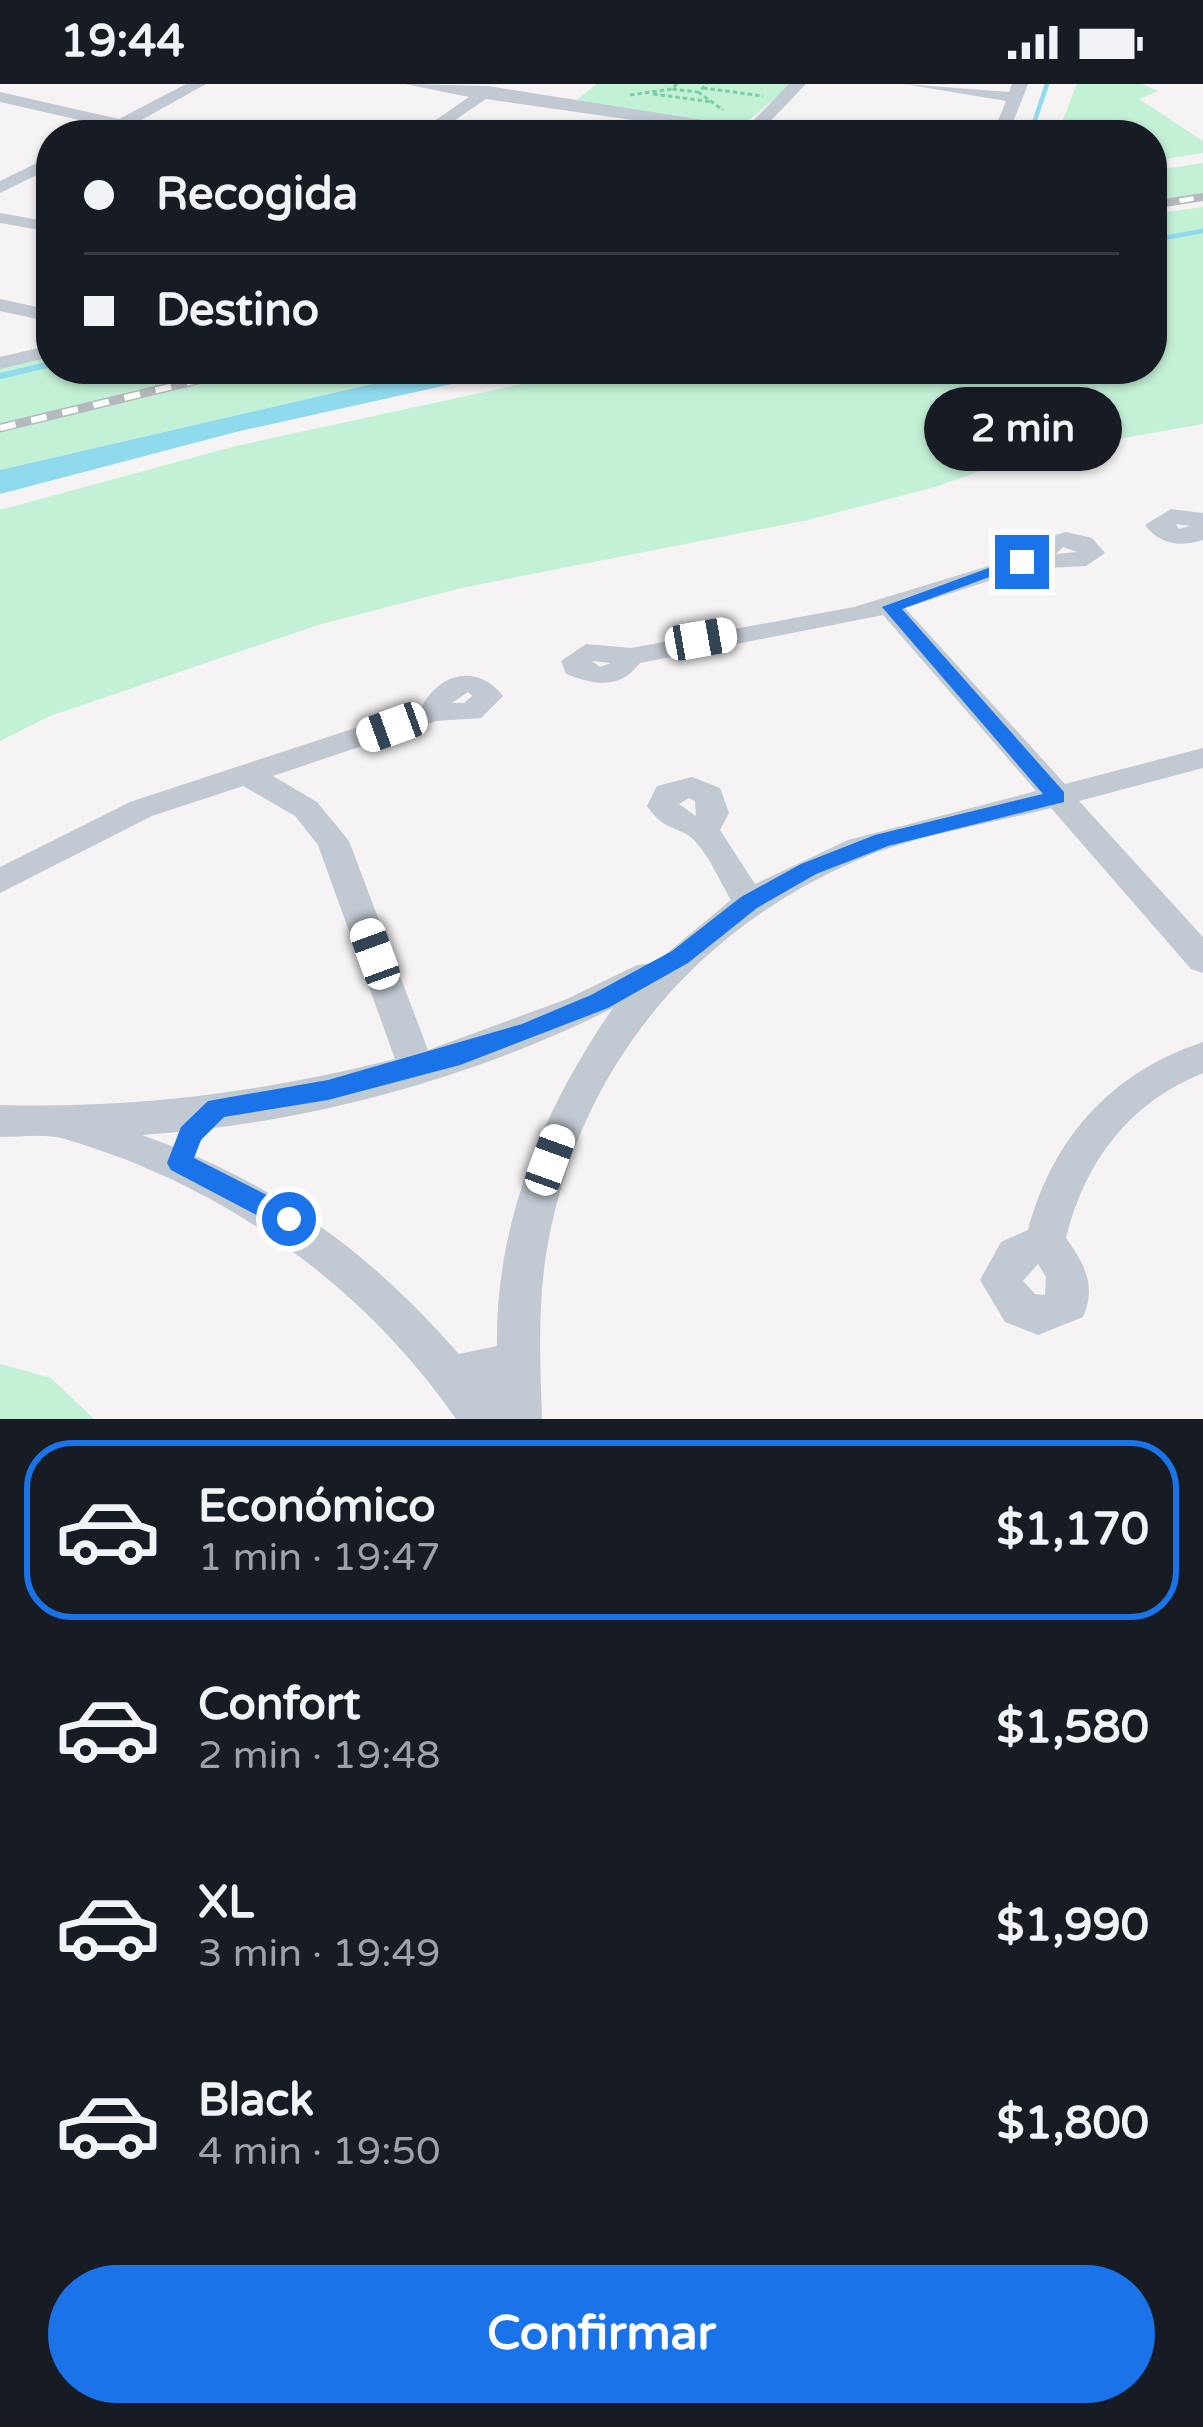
<!DOCTYPE html>
<html lang="es">
<meta charset="utf-8">
<style>
:root{--surface:#171b24;--page:#20242c;--text:#f1f3f6;--muted:#9ea1a6;--line:#363941;--accent:#1a73e8}
body{margin:0;font-family:"Varela Round",sans-serif;background:var(--page);color:var(--text);height:100vh;display:flex;flex-direction:column;font-size:45px;white-space:nowrap}
*{box-sizing:border-box;margin:0}
p{font-size:39px;color:var(--muted)}
.icon{flex:none;width:66px;height:66px;fill:none;stroke:currentColor;stroke-width:2;stroke-linecap:round;stroke-linejoin:round}
.map{position:relative;height:1335px;overflow:hidden}
.sheet{display:flex;flex-direction:column;background:var(--surface);flex:1}
.sheet>*{flex:none}
.banner{position:absolute;left:36px;top:36px;width:1131px;height:264px;border-radius:48px;box-shadow:0 3px 9px #0004;display:grid;align-content:center;height:264px;padding:0 48px;background:var(--surface)}
.end{position:absolute;width:54px;height:54px;margin:-27px;border:15px solid #1a73e8;background:#fff;box-shadow:0 0 0 6px #fff}
.from{border-radius:50%}
.bubble{position:absolute;height:84px;border-radius:42px;background:var(--surface);box-shadow:0 3px 9px #0004;font-size:39px;font-weight:800;line-height:84px;text-align:center}
.car{position:absolute;width:36px;height:72px;margin:-36px -18px;border-radius:15px;box-shadow:0 0 9px 3px #0007;background:linear-gradient(#fff 24%,#345 0 40%,#fff 0 76%,#345 0 86%,#fff 0)}
.banner b{display:flex;align-items:center;gap:42px;height:114px;font-size:45px}
.banner b+b{border-top:3px solid var(--line)}
.banner i{width:30px;height:30px;background:var(--text)}
ul{padding:21px 0 0;list-style:none}
li{display:flex;align-items:center;gap:36px;height:180px;margin:0 24px 18px;padding:0 24px;border:6px solid transparent;border-radius:48px}
li div{flex:1}
li b{display:block;font-size:45px}
li em{font-style:normal;font-weight:800}
li.selected{border-color:var(--accent)}
li>.icon{width:108px;height:108px;stroke-width:1.5}
.cta{display:flex;gap:24px;margin-top:auto;padding:24px 48px}
.cta a{flex:1;height:138px;border-radius:72px;background:var(--accent);color:#fff;font-size:48px;font-weight:800;line-height:138px;text-align:center}
.status{display:flex;justify-content:space-between;align-items:center;height:84px;padding:0 60px;background:var(--surface);direction:ltr}
.status svg{height:33px;fill:currentColor}
.map>svg:first-child{display:block}
.green{fill:#c3f1d5}
.water{fill:#90daee}
.lines{fill:none;stroke-linecap:round;stroke-linejoin:round}
.stream-far1{stroke:#90daee;stroke-width:4.5}
.stream{stroke:#90daee;stroke-width:6}
.path{stroke:#7ad0a6;stroke-width:3;stroke-dasharray:4.5 3;stroke-linecap:butt}
.minor{fill:#c1cad2;fill-rule:evenodd}
.rail-far1-casing{stroke:#b5b8bd;stroke-width:8}
.rail-casing{stroke:#b5b8bd;stroke-width:9}
.rail-far1{stroke:#fff;stroke-width:4.5;stroke-dasharray:14;stroke-linecap:butt}
.rail{stroke:#fff;stroke-width:6;stroke-dasharray:16;stroke-linecap:butt}
.route{fill:#1a73e8}
</style>
<div class="status"><b>19:44</b><svg viewBox="0 0 49 12"><path d="M0 12V9h3v3zM5 12V6h3v6zM10 12V3h3v9zM15 12V0h3v12zM26 1h20v11H26zM47 4h2v5h-2z"/></svg></div>
<div class="map">
<svg width="1203" height="1335" viewBox="0 0 1203 1335">
<rect width="100%" height="100%" fill="#f5f3f3"/>
<g class="green">
<path d="M 597,0 L 792,0 L 741,43 L 571,20 Z"/>
<path d="M 1077,0 L 1142,0 L 1158,7 L 1139,15 L 1203,57 L 1203,69 L 1152,77 L 1152,51 L 1057,51 Z"/>
<path d="M 1203,79 L 1203,110 L 1152,118 L 1152,87 Z"/>
<path d="M 1203,123 L 1203,340 L 1026,371 L 935,403 L 808,436 L 461,504 L 318,541 L 50,632 L 0,657 L 0,426 L 236,362 L 591,285 L 1152,285 L 1152,130 Z"/>
<path d="M 51,271 L 51,285 L 437,285 L 0,386 L 0,284 Z"/>
<path d="M 0,1280 L 51,1294 L 94,1335 L 0,1335 Z"/>
</g>
<path class="water" d="M 437,285 L 519,285 L 240,347 L 0,410 L 0,386 Z"/>
<g class="lines">
<g class="stream-far1">
<path d="M 1030,51 L 1047,0"/>
<path d="M 1152,156 L 1203,147"/>
</g>
<path class="stream" d="M 0,292 L 51,280"/>
<g class="path">
<path d="M 677,0 L 672,5 L 698,8 L 707,0"/>
<path d="M 703,4 L 763,12"/>
<path d="M 698,8 L 723,26"/>
<path d="M 653,10 L 713,18"/>
<path d="M 630,11 L 672,5"/>
</g>
<g class="minor">
<path d="M 186,0 L 206,0 L 136,39 L 176,51 C 152,51 129,49 106,48 L 106,42 L 0,18 L 0,8 L 119,35 Z"/>
<path d="M 405,0 L 488,2 L 747,43 L 789,0 L 806,0 L 763,45 L 780,51 L 738,51 L 486,15 L 433,51 L 414,51 L 469,13 Z"/>
<path d="M 904,0 L 1009,8 L 1012,0 L 1028,0 L 1008,51 L 992,51 L 1006,17 Z"/>
<path d="M 51,72 L 51,84 L 0,109 L 0,97 Z"/>
<path d="M 0,129 L 51,138 L 51,148 L 0,139 Z"/>
<path d="M 0,215 L 51,226 L 51,238 L 0,227 Z"/>
<path d="M 51,261 L 51,273 L 0,285 L 0,273 Z"/>
<path d="M 1171,425 L 1203,429 L 1203,456 C 1180,463 1160,461 1145,441 ZM 1176,440 L 1190,442 L 1179,445 Z"/>
<path d="M 1066,448 L 1092,454 L 1105,469 L 1086,482 L 1026,485 L 905,524 L 1065,700 L 1203,664 L 1203,684 L 1079,717 L 1203,853 L 1203,889 L 1191,885 L 1051,724 C 987,741 918,750 858,776 C 696,845 582,981 549,1154 C 537,1213 540,1275 542,1335 L 456,1335 C 362,1199 222,1101 65,1055 C 46,1049 19,1053 0,1053 L 0,1021 C 135,1025 264,1008 395,975 L 318,761 L 295,732 L 243,702 L 152,732 L 0,809 L 0,783 L 130,718 L 422,622 C 441,588 478,580 503,612 L 481,634 L 436,637 L 273,692 L 317,718 L 349,757 L 428,966 L 567,915 L 637,881 L 655,879 L 731,816 C 720,798 709,771 694,756 C 679,741 665,749 647,722 L 657,702 L 692,693 L 720,704 L 729,729 L 720,746 L 755,800 L 848,756 L 1036,707 L 883,531 L 640,579 C 619,606 595,601 566,590 L 561,577 L 586,560 L 631,564 L 854,523 L 1031,469 L 1039,456 ZM 1063,463 L 1077,468 L 1056,470 ZM 592,577 L 611,579 L 600,583 ZM 468,608 L 472,612 L 464,619 L 452,619 ZM 689,714 L 695,717 L 696,732 L 679,720 ZM 613,924 C 544,1024 495,1138 497,1262 L 459,1270 C 366,1165 276,1099 142,1051 C 300,1041 472,995 613,924 Z"/>
<path d="M 1203,958 L 1203,989 C 1129,1019 1085,1077 1066,1154 C 1084,1179 1097,1202 1083,1233 L 1038,1251 L 1005,1238 L 980,1196 L 1001,1158 L 1028,1146 C 1053,1053 1112,988 1203,958 ZM 1038,1180 L 1046,1193 L 1045,1211 L 1035,1210 L 1023,1197 Z"/>
</g>
<defs>
<path id="rail-far1" d="M 1152,121 L 1203,113"/>
<path id="rail" d="M 0,344 L 244,285"/>
</defs>
<use href="#rail-far1" class="rail-far1-casing"/>
<use href="#rail" class="rail-casing"/>
<use href="#rail-far1" class="rail-far1"/>
<use href="#rail" class="rail"/>
</g>
<path class="route" d="M 1016,474 L 1030,478 L 902,525 L 1064,708 L 1064,718 L 888,762 L 816,790 L 757,824 L 688,879 L 608,924 L 460,981 L 328,1016 L 224,1033 L 201,1056 L 194,1074 L 298,1127 L 298,1143 L 279,1143 L 171,1086 L 167,1079 L 181,1043 L 208,1017 L 328,996 L 522,940 L 591,911 L 672,867 L 741,813 L 801,780 L 875,751 L 1043,710 L 882,523 Z"/>
</svg>
<i class="end from" style="left:289px;top:1135px"></i>
<i class="end" style="left:1022px;top:478px"></i>
<div class="bubble" style="left:924px;top:303px;width:198px">2 min</div>
<i class="car" style="left:701px;top:555px;rotate:80deg"></i>
<i class="car" style="left:392px;top:643px;rotate:250deg"></i>
<i class="car" style="left:375px;top:870px;rotate:340deg"></i>
<i class="car" style="left:550px;top:1076px;rotate:20deg"></i>
<div class="banner">
<b><i class="from"></i>Recogida</b>
<b><i></i>Destino</b>
</div>
</div>
<section class="sheet">
<ul>
<li class="selected"><svg class="icon" aria-label="car" viewBox="0 0 24 24"><path d="M5 17H2v-5l4-1 3-4h7l3 4 3 1v5h-3M9 17h6M6 11h13"/><circle cx="7" cy="17" r="2"/><circle cx="17" cy="17" r="2"/></svg><div><b>Económico</b><p>1 min · 19:47</p></div><em>$1,170</em></li>
<li><svg class="icon" aria-label="car" viewBox="0 0 24 24"><path d="M5 17H2v-5l4-1 3-4h7l3 4 3 1v5h-3M9 17h6M6 11h13"/><circle cx="7" cy="17" r="2"/><circle cx="17" cy="17" r="2"/></svg><div><b>Confort</b><p>2 min · 19:48</p></div><em>$1,580</em></li>
<li><svg class="icon" aria-label="car" viewBox="0 0 24 24"><path d="M5 17H2v-5l4-1 3-4h7l3 4 3 1v5h-3M9 17h6M6 11h13"/><circle cx="7" cy="17" r="2"/><circle cx="17" cy="17" r="2"/></svg><div><b>XL</b><p>3 min · 19:49</p></div><em>$1,990</em></li>
<li><svg class="icon" aria-label="car" viewBox="0 0 24 24"><path d="M5 17H2v-5l4-1 3-4h7l3 4 3 1v5h-3M9 17h6M6 11h13"/><circle cx="7" cy="17" r="2"/><circle cx="17" cy="17" r="2"/></svg><div><b>Black</b><p>4 min · 19:50</p></div><em>$1,800</em></li>
</ul>
<div class="cta"><a>Confirmar</a></div>
</section>
